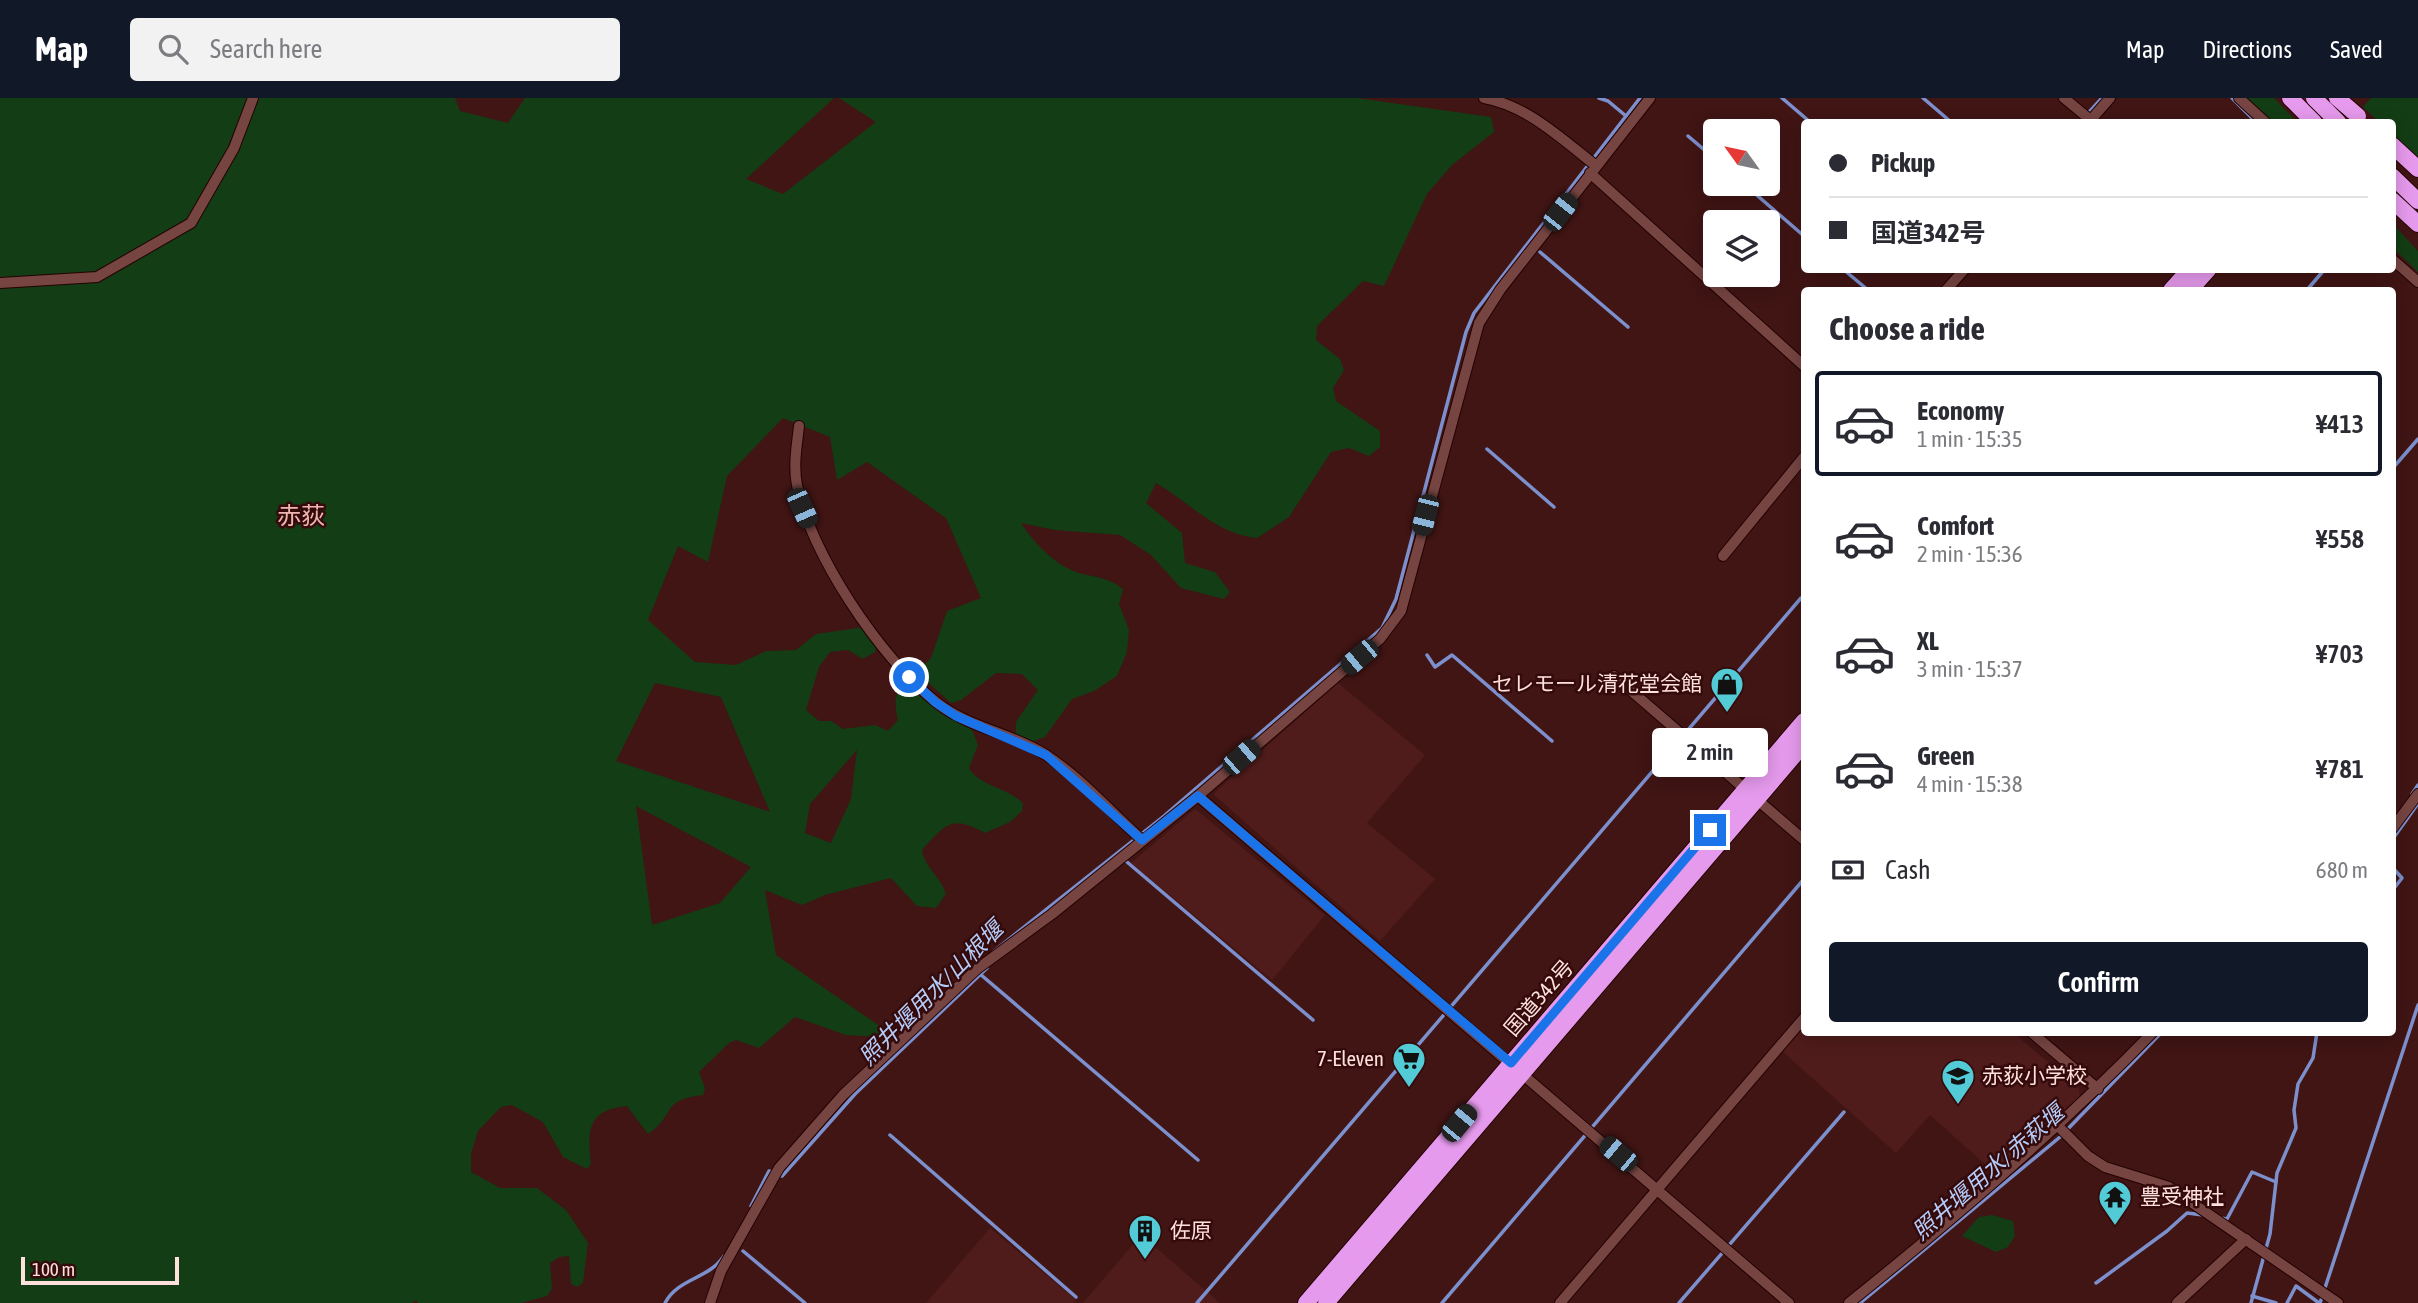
<!DOCTYPE html>
<meta charset="utf-8">
<style>
:root{--surface:#fff;--page:#f2f2f3;--text:#2b2b33;--muted:#7c7c81;--line:#e1e1e2;--accent:#111827}
body{margin:0;font-family:"Asap Condensed","Noto Sans JP",sans-serif;background:var(--page);color:var(--text);height:100vh;display:flex;flex-direction:column;font-size:26px;white-space:nowrap}
*{box-sizing:border-box;margin:0}
p{font-size:23px;color:var(--muted)}
.icon{flex:none;width:38px;height:38px;fill:none;stroke:currentColor;stroke-width:2;stroke-linecap:round;stroke-linejoin:round}
.map{position:relative;flex:1;overflow:hidden}
.drawer{position:absolute;left:1801px;top:189px;width:595px;height:749px;display:flex;flex-direction:column;background:var(--surface);border-radius:7px;box-shadow:0 4px 18px #0003}
.drawer>*{flex:none}
.guide{position:absolute;left:1801px;top:21px;width:595px;height:154px;border-radius:7px;box-shadow:0 4px 18px #0003;display:grid;align-content:center;height:154px;padding:0 28px;background:var(--surface)}
.needle{width:46px;rotate:303deg}
.controls{position:absolute;left:1703px;top:21px;display:grid;gap:14px}
.controls a{display:grid;place-items:center;width:77px;height:77px;border-radius:7px;background:var(--surface);box-shadow:0 4px 18px #0003;font-size:35px}
.scale{position:absolute;left:21px;bottom:18px;width:158px;box-sizing:border-box;padding-left:7px;border:4px solid #fee0dd;border-top:0;font-size:19px;line-height:24px;white-space:nowrap;color:#fee0dd;-webkit-text-stroke:5px #350a0b;paint-order:stroke}
.end{position:absolute;width:32px;height:32px;margin:-16px;border:9px solid #1a73e8;background:#fff;box-shadow:0 0 0 4px #fff}
.from{border-radius:50%}
.bubble{position:absolute;height:49px;border-radius:7px;background:var(--surface);box-shadow:0 4px 18px #0003;font-size:23px;font-weight:600;line-height:49px;text-align:center}
.car{position:absolute;width:21px;height:42px;margin:-21px -10px;border-radius:9px;box-shadow:0 0 5px 2px #0007;background:linear-gradient(#222 24%,#8ab4d8 0 40%,#222 0 76%,#8ab4d8 0 86%,#222 0)}
.guide b{display:flex;align-items:center;gap:24px;height:66px;font-size:26px}
.guide b+b{border-top:2px solid var(--line)}
.guide i{width:18px;height:18px;background:var(--text)}
ul{padding:0;list-style:none}
li{display:flex;align-items:center;gap:21px;height:105px;margin:0 14px 10px;padding:0 14px;border:4px solid transparent;border-radius:7px}
li div{flex:1}
li b{display:block;font-size:26px}
li em{font-style:normal;font-weight:600}
li.active{border-color:var(--accent)}
li>.icon{width:63px;height:63px;stroke-width:1.5}
h2{padding:0 28px;font-size:32px;line-height:84px}
.pay{display:flex;align-items:center;gap:18px;height:77px;padding:0 28px;font-size:26px}
.pay p{margin-inline-start:auto}
.primary-button{display:flex;gap:14px;margin-top:auto;padding:14px 28px}
.primary-button a{flex:1;height:80px;border-radius:7px;background:var(--accent);color:#fff;font-size:28px;font-weight:600;line-height:80px;text-align:center}
header{display:flex;align-items:center;gap:42px;box-sizing:border-box;height:98px;padding:0 35px;background:var(--accent);color:#fff}
header strong{font-size:33px}
nav{display:flex;gap:38px;margin-inline-start:auto;font-size:24px}
.search{width:490px;height:63px;background:var(--page);display:flex;align-items:center;gap:18px;box-sizing:border-box;padding:0 24px;border-radius:7px;color:var(--muted);font-size:26px}
.map>svg:first-child{display:block}
.built{fill:#4f1c1b}
.green{fill:#133d14;fill-rule:evenodd}
.lines{fill:none;stroke-linecap:round;stroke-linejoin:round}
.stream{stroke:#7d90ce;stroke-width:3.5}
.minor-casing{stroke:#240002;stroke-width:12}
.highway-casing{stroke:#240002;stroke-width:18}
.minor{stroke:#764542;stroke-width:10}
.highway{stroke:#e69aed;stroke-width:16}
.highway-bridge-casing{stroke:#240002;stroke-width:18;stroke-linecap:butt}
.highway-bridge{stroke:#e69aed;stroke-width:16}
.route{stroke:#1a73e8;stroke-width:9}
.labels{text-anchor:middle;stroke-width:5;stroke-linejoin:round;paint-order:stroke}
.poi-label{font-size:21px;fill:#fee0dd;stroke:#350a0b;text-anchor:start}
.street-label{font-size:21px;fill:#fee0dd;stroke:#350a0b}
.water-label{font-size:23px;font-style:italic;fill:#b4ccfa;stroke:#350a0b}
.quarter-label{font-size:24px;fill:#efb6b1;stroke:#350a0b}
</style>
<header>
<strong>Map</strong>
<div class="search"><svg class="icon" aria-label="search" viewBox="0 0 24 24"><circle cx="10" cy="10" r="6"/><path d="M15 15l6 6"/></svg>Search here</div>
<nav><a>Map</a><a>Directions</a><a>Saved</a></nav>
</header>
<div class="map">
<svg width="2418" height="1205" viewBox="0 0 2418 1205">
<rect width="100%" height="100%" fill="#401514"/>
<g class="built">
<path d="M 1338,585 L 1425,657 L 1367,725 L 1435,781 L 1380,843 L 1213,696 Z"/>
<path d="M 1195,711 L 1325,817 L 1272,882 L 1131,765 Z"/>
<path d="M 1804,927 L 1804,934 L 2014,935 L 2079,991 L 2080,1000 L 1996,1076 L 1930,1017 L 1896,1055 L 1782,953 Z"/>
<path d="M 990,1130 L 1076,1202 L 1073,1205 L 926,1205 Z"/>
<path d="M 1141,1137 L 1220,1205 L 1083,1205 Z"/>
</g>
<g class="green">
<path d="M 0,0 L 455,0 L 460,13 L 508,25 L 525,0 L 834,0 L 746,81 L 783,96 L 876,24 L 839,0 L 1357,0 L 1491,19 L 1494,34 L 1452,67 L 1427,96 L 1384,188 L 1363,183 L 1317,228 L 1316,242 L 1340,261 L 1344,272 L 1333,290 L 1336,303 L 1380,333 L 1380,349 L 1369,358 L 1349,350 L 1331,354 L 1289,419 L 1257,440 C 1215,436 1190,404 1156,385 L 1146,405 L 1182,435 L 1185,465 L 1215,474 L 1230,494 L 1224,501 L 1181,490 L 1151,457 L 1120,437 L 1055,432 L 1021,425 C 1035,446 1057,470 1083,476 C 1100,480 1108,480 1123,491 L 1119,506 L 1129,532 L 1127,554 L 1117,578 L 1094,593 L 1072,601 L 1045,639 L 1033,643 L 1016,636 L 1016,624 L 1038,592 L 1022,576 L 996,575 L 961,602 L 951,605 L 922,579 L 921,570 L 931,560 L 947,513 L 981,500 L 946,420 L 867,364 L 837,382 L 830,339 L 783,320 L 727,378 L 708,464 L 678,448 L 648,522 L 695,564 L 736,567 L 766,553 L 796,552 L 816,536 L 865,529 L 877,546 L 875,554 L 863,561 L 848,552 L 830,554 L 819,569 L 806,612 L 819,623 L 831,623 L 843,631 L 875,627 L 888,633 L 898,622 C 894,605 893,592 910,583 L 942,616 L 972,632 L 978,647 L 969,670 C 979,688 1008,690 1023,705 L 1022,713 L 1010,724 L 985,735 C 951,717 947,725 922,752 C 925,770 941,779 946,796 L 936,810 L 917,808 L 891,780 L 825,797 L 802,807 L 765,792 L 776,857 L 887,933 L 880,939 L 846,937 L 795,919 L 759,950 L 736,942 L 729,945 L 699,974 L 705,990 L 703,997 C 659,1002 677,1017 648,1036 L 627,1008 C 588,1012 587,1031 591,1066 L 587,1071 L 563,1059 L 543,1024 L 512,1007 L 501,1009 L 478,1033 L 471,1056 L 471,1074 L 500,1090 L 537,1090 L 566,1112 L 588,1145 L 583,1185 L 577,1189 L 571,1186 L 569,1158 L 559,1159 L 550,1165 L 552,1191 L 547,1198 L 521,1205 L 418,1205 L 416,1202 L 412,1205 L 0,1205 ZM 655,585 L 721,599 L 770,714 L 616,663 ZM 857,652 L 851,701 L 831,745 L 805,735 L 810,706 ZM 636,708 L 751,769 L 720,805 L 652,827 Z"/>
<path d="M 2247,0 L 2274,0 L 2297,24 L 2271,24 Z"/>
<path d="M 2371,0 L 2418,0 L 2418,59 L 2392,36 L 2392,24 L 2379,24 L 2363,9 Z"/>
<path d="M 2392,125 L 2418,153 L 2418,174 L 2392,149 Z"/>
<path d="M 1992,1117 L 2013,1123 L 2015,1138 L 2008,1149 L 1996,1154 L 1962,1138 L 1979,1119 Z"/>
</g>
<g class="lines">
<g class="stream">
<path d="M 1599,0 L 1608,3 L 1626,18"/>
<path d="M 1782,0 L 1810,24"/>
<path d="M 1923,0 L 1951,24"/>
<path d="M 2232,0 L 2256,24"/>
<path d="M 2080,24 L 2102,0"/>
<path d="M 1688,38 L 1715,61"/>
<path d="M 1744,86 L 1804,138"/>
<path d="M 1540,154 L 1628,229"/>
<path d="M 1844,172 L 1868,192"/>
<path d="M 2307,192 L 2324,172"/>
<path d="M 1487,351 L 1554,409"/>
<path d="M 2392,371 L 2418,341"/>
<path d="M 1427,557 L 1435,569 L 1452,557 L 1552,643"/>
<path d="M 2412,696 L 2418,687"/>
<path d="M 2392,742 L 2417,707"/>
<path d="M 1127,764 L 1313,922"/>
<path d="M 2392,769 L 2402,780 L 2392,793"/>
<path d="M 994,853 L 1164,718 L 1382,530 L 1396,501 L 1466,234 L 1474,215 L 1640,0"/>
<path d="M 980,876 L 1198,1062"/>
<path d="M 890,1037 L 1076,1199"/>
<path d="M 751,1108 L 769,1073 L 782,1078 L 855,996 L 987,870"/>
<path d="M 2221,1120 L 2227,1121 L 2252,1074 L 2276,1084"/>
<path d="M 743,1153 L 805,1205"/>
<path d="M 2096,1185 L 2167,1133 L 2187,1115 L 2203,1117"/>
<path d="M 2252,1198 L 2276,1205"/>
<path d="M 665,1205 C 678,1180 709,1181 724,1158"/>
<path d="M 1197,1205 L 1801,500"/>
<path d="M 1442,1205 L 1804,781"/>
<path d="M 1679,1205 L 1844,1014"/>
<path d="M 1860,1205 L 2060,1039 L 2162,934"/>
<path d="M 2251,1205 L 2270,1136 L 2277,1075 L 2296,1030 L 2294,1012 L 2298,986 L 2313,960 L 2317,934"/>
<path d="M 2287,1205 L 2296,1188 L 2319,1205"/>
<path d="M 2320,1205 L 2418,907"/>
</g>
<defs>
<g id="minor">
<path d="M 1484,0 C 1526,7 1562,41 1595,67"/>
<path d="M 2064,0 L 2093,24"/>
<path d="M 2239,0 L 2265,24"/>
<path d="M 2089,24 L 2110,0"/>
<path d="M 1590,75 L 1804,268"/>
<path d="M 2392,161 L 2418,184"/>
<path d="M 0,185 L 97,179 L 191,125 L 234,50 L 253,0"/>
<path d="M 1946,192 L 1964,172"/>
<path d="M 799,328 C 797,347 793,367 797,387 C 810,455 881,561 936,604 C 968,630 1012,635 1046,657 C 1081,680 1111,714 1142,742"/>
<path d="M 1723,458 L 1804,359"/>
<path d="M 1614,578 L 1804,742"/>
<path d="M 1198,698 L 1789,1205"/>
<path d="M 2392,731 L 2418,696"/>
<path d="M 2031,934 L 2098,991"/>
<path d="M 2059,1029 L 2088,1058 L 2105,1069 L 2169,1089 L 2338,1205"/>
<path d="M 710,1205 L 721,1173 L 779,1070 L 843,997 L 977,871 L 1052,816 L 1198,698 L 1380,541 L 1401,513 L 1479,225 L 1500,192 L 1650,0"/>
<path d="M 1560,1205 L 1804,920"/>
<path d="M 1849,1205 C 1956,1119 2058,1032 2153,934"/>
<path d="M 2177,1205 L 2246,1141"/>
</g>
<g id="highway">
<path d="M 2290,0 L 2314,24"/>
<path d="M 2392,47 L 2418,71"/>
<path d="M 2392,78 L 2418,103"/>
<path d="M 2392,102 L 2418,126"/>
<path d="M 2171,192 L 2189,172"/>
<path d="M 2190,192 L 2208,172"/>
<path d="M 1306,1205 L 1804,623"/>
<path d="M 1326,1205 L 1804,646"/>
</g>
</defs>
<use href="#minor" class="minor-casing"/>
<use href="#highway" class="highway-casing"/>
<use href="#minor" class="minor"/>
<use href="#highway" class="highway"/>
<defs>
<g id="highway-bridge">
<path d="M 2314,0 L 2338,24"/>
<path d="M 2337,0 L 2358,18"/>
</g>
</defs>
<use href="#highway-bridge" class="highway-bridge-casing"/>
<use href="#highway-bridge" class="highway-bridge"/>
</g>
<g class="lines">
<path class="route" d="M 909,579 L 935,604 L 956,618 L 1046,657 L 1142,742 L 1198,698 L 1511,965 L 1710,732"/>
</g>
<defs>
<symbol id="shop-pin" viewBox="-11 -11 22 30"><path d="M0 17L-7.5 6A9.5 9.5 0 1 1 7.5 6Z" fill="#52cbd7" stroke="#350a0b"/><path d="M-5-2.5h2.3a2.7 3.5 0 0 1 5.4 0H5L5.5 6h-11ZM-1.5-2.5h3a1.5 2.3 0 0 0-3 0Z" fill="#111"/></symbol>
<symbol id="supermarket-pin" viewBox="-11 -11 22 30"><path d="M0 17L-7.5 6A9.5 9.5 0 1 1 7.5 6Z" fill="#52cbd7" stroke="#350a0b"/><path d="M-6-5.5h2.5l.6 2H6L4.5 2H-2.5L-4.4-4H-6ZM-1.5 3.2a1.3 1.3 0 1 0 .1 0ZM3 3.2a1.3 1.3 0 1 0 .1 0Z" fill="#111"/></symbol>
<symbol id="school-pin" viewBox="-11 -11 22 30"><path d="M0 17L-7.5 6A9.5 9.5 0 1 1 7.5 6Z" fill="#52cbd7" stroke="#350a0b"/><path d="M0-5L7-2L0 1L-7-2ZM-4 1L0 2.5L4 1V4Q0 6-4 4Z" fill="#111"/></symbol>
<symbol id="temple-pin" viewBox="-11 -11 22 30"><path d="M0 17L-7.5 6A9.5 9.5 0 1 1 7.5 6Z" fill="#52cbd7" stroke="#350a0b"/><path d="M0-6L5-2H3V0L6.5 2.5H4V6H1.5V3h-3V6H-4V2.5H-6.5L-3 0V-2H-5Z" fill="#111"/></symbol>
<symbol id="building-pin" viewBox="-11 -11 22 30"><path d="M0 17L-7.5 6A9.5 9.5 0 1 1 7.5 6Z" fill="#52cbd7" stroke="#350a0b"/><path d="M-4-6H4V6H1V3H-1V6H-4ZM-2.5-4.3h1.7v1.8h-1.7ZM.8-4.3h1.7v1.8H.8ZM-2.5-1h1.7V.8h-1.7ZM.8-1h1.7V.8H.8Z" fill="#111"/></symbol>
</defs>
<g fill-rule="evenodd">
<use href="#shop-pin" x="1708" y="567" width="38" height="52"/>
<use href="#supermarket-pin" x="1390" y="942" width="38" height="52"/>
<use href="#school-pin" x="1939" y="959" width="38" height="52"/>
<use href="#temple-pin" x="2096" y="1080" width="38" height="52"/>
<use href="#building-pin" x="1126" y="1114" width="38" height="52"/>
</g>
<g class="labels">
<g class="poi-label">
<text x="1702" y="593" text-anchor="end">セレモール清花堂会館</text>
<text x="1384" y="968" text-anchor="end">7-Eleven</text>
<text x="1982" y="985">赤荻小学校</text>
<text x="2140" y="1106">豊受神社</text>
<text x="1170" y="1140">佐原</text>
</g>
<g class="street-label">
<text transform="translate(1539 900) rotate(-49)" y="7">国道342号</text>
</g>
<g class="water-label">
<text transform="translate(931 895) rotate(-45)" y="8">照井堰用水/山根堰</text>
<text transform="translate(1988 1074) rotate(-41)" y="8">照井堰用水/赤萩堰</text>
</g>
<g class="quarter-label">
<text x="301" y="426">赤荻</text>
</g>
</g>
</svg>
<div class="controls">
<a><svg class="needle" viewBox="-14 -14 28 28"><path d="M0-13l5 13h-10z" fill="#e53935"/><path d="M0 13l5-13h-10z" fill="#7c7c81"/></svg></a>
<a><svg class="icon" aria-label="layers" viewBox="0 0 24 24"><path d="M12 4l9 5-9 5-9-5zM3 14l9 5 9-5"/></svg></a>
</div>
<div class="scale">100 m</div>
<i class="end from" style="left:909px;top:579px"></i>
<i class="end" style="left:1710px;top:732px"></i>
<div class="bubble" style="left:1652px;top:630px;width:116px">2 min</div>
<i class="car" style="left:1560px;top:114px;rotate:38deg"></i>
<i class="car" style="left:802px;top:410px;rotate:156deg"></i>
<i class="car" style="left:1425px;top:417px;rotate:194deg"></i>
<i class="car" style="left:1359px;top:559px;rotate:230deg"></i>
<i class="car" style="left:1241px;top:659px;rotate:49deg"></i>
<i class="car" style="left:1459px;top:1025px;rotate:40deg"></i>
<i class="car" style="left:1618px;top:1056px;rotate:310deg"></i>
<div class="guide">
<b><i class="from"></i>Pickup</b>
<b><i></i>国道342号</b>
</div>
<section class="drawer">
<h2>Choose a ride</h2>
<ul>
<li class="active"><svg class="icon" aria-label="car" viewBox="0 0 24 24"><path d="M5 17H2v-5l4-1 3-4h7l3 4 3 1v5h-3M9 17h6M6 11h13"/><circle cx="7" cy="17" r="2"/><circle cx="17" cy="17" r="2"/></svg><div><b>Economy</b><p>1 min · 15:35</p></div><em>¥413</em></li>
<li><svg class="icon" aria-label="car" viewBox="0 0 24 24"><path d="M5 17H2v-5l4-1 3-4h7l3 4 3 1v5h-3M9 17h6M6 11h13"/><circle cx="7" cy="17" r="2"/><circle cx="17" cy="17" r="2"/></svg><div><b>Comfort</b><p>2 min · 15:36</p></div><em>¥558</em></li>
<li><svg class="icon" aria-label="car" viewBox="0 0 24 24"><path d="M5 17H2v-5l4-1 3-4h7l3 4 3 1v5h-3M9 17h6M6 11h13"/><circle cx="7" cy="17" r="2"/><circle cx="17" cy="17" r="2"/></svg><div><b>XL</b><p>3 min · 15:37</p></div><em>¥703</em></li>
<li><svg class="icon" aria-label="car" viewBox="0 0 24 24"><path d="M5 17H2v-5l4-1 3-4h7l3 4 3 1v5h-3M9 17h6M6 11h13"/><circle cx="7" cy="17" r="2"/><circle cx="17" cy="17" r="2"/></svg><div><b>Green</b><p>4 min · 15:38</p></div><em>¥781</em></li>
</ul>
<div class="pay"><svg class="icon" aria-label="cash" viewBox="0 0 24 24"><path d="M3 7h18v10H3z"/><circle cx="12" cy="12" r="2"/></svg>Cash<p>680 m</p></div>
<div class="primary-button"><a>Confirm</a></div>
</section>
</div>
